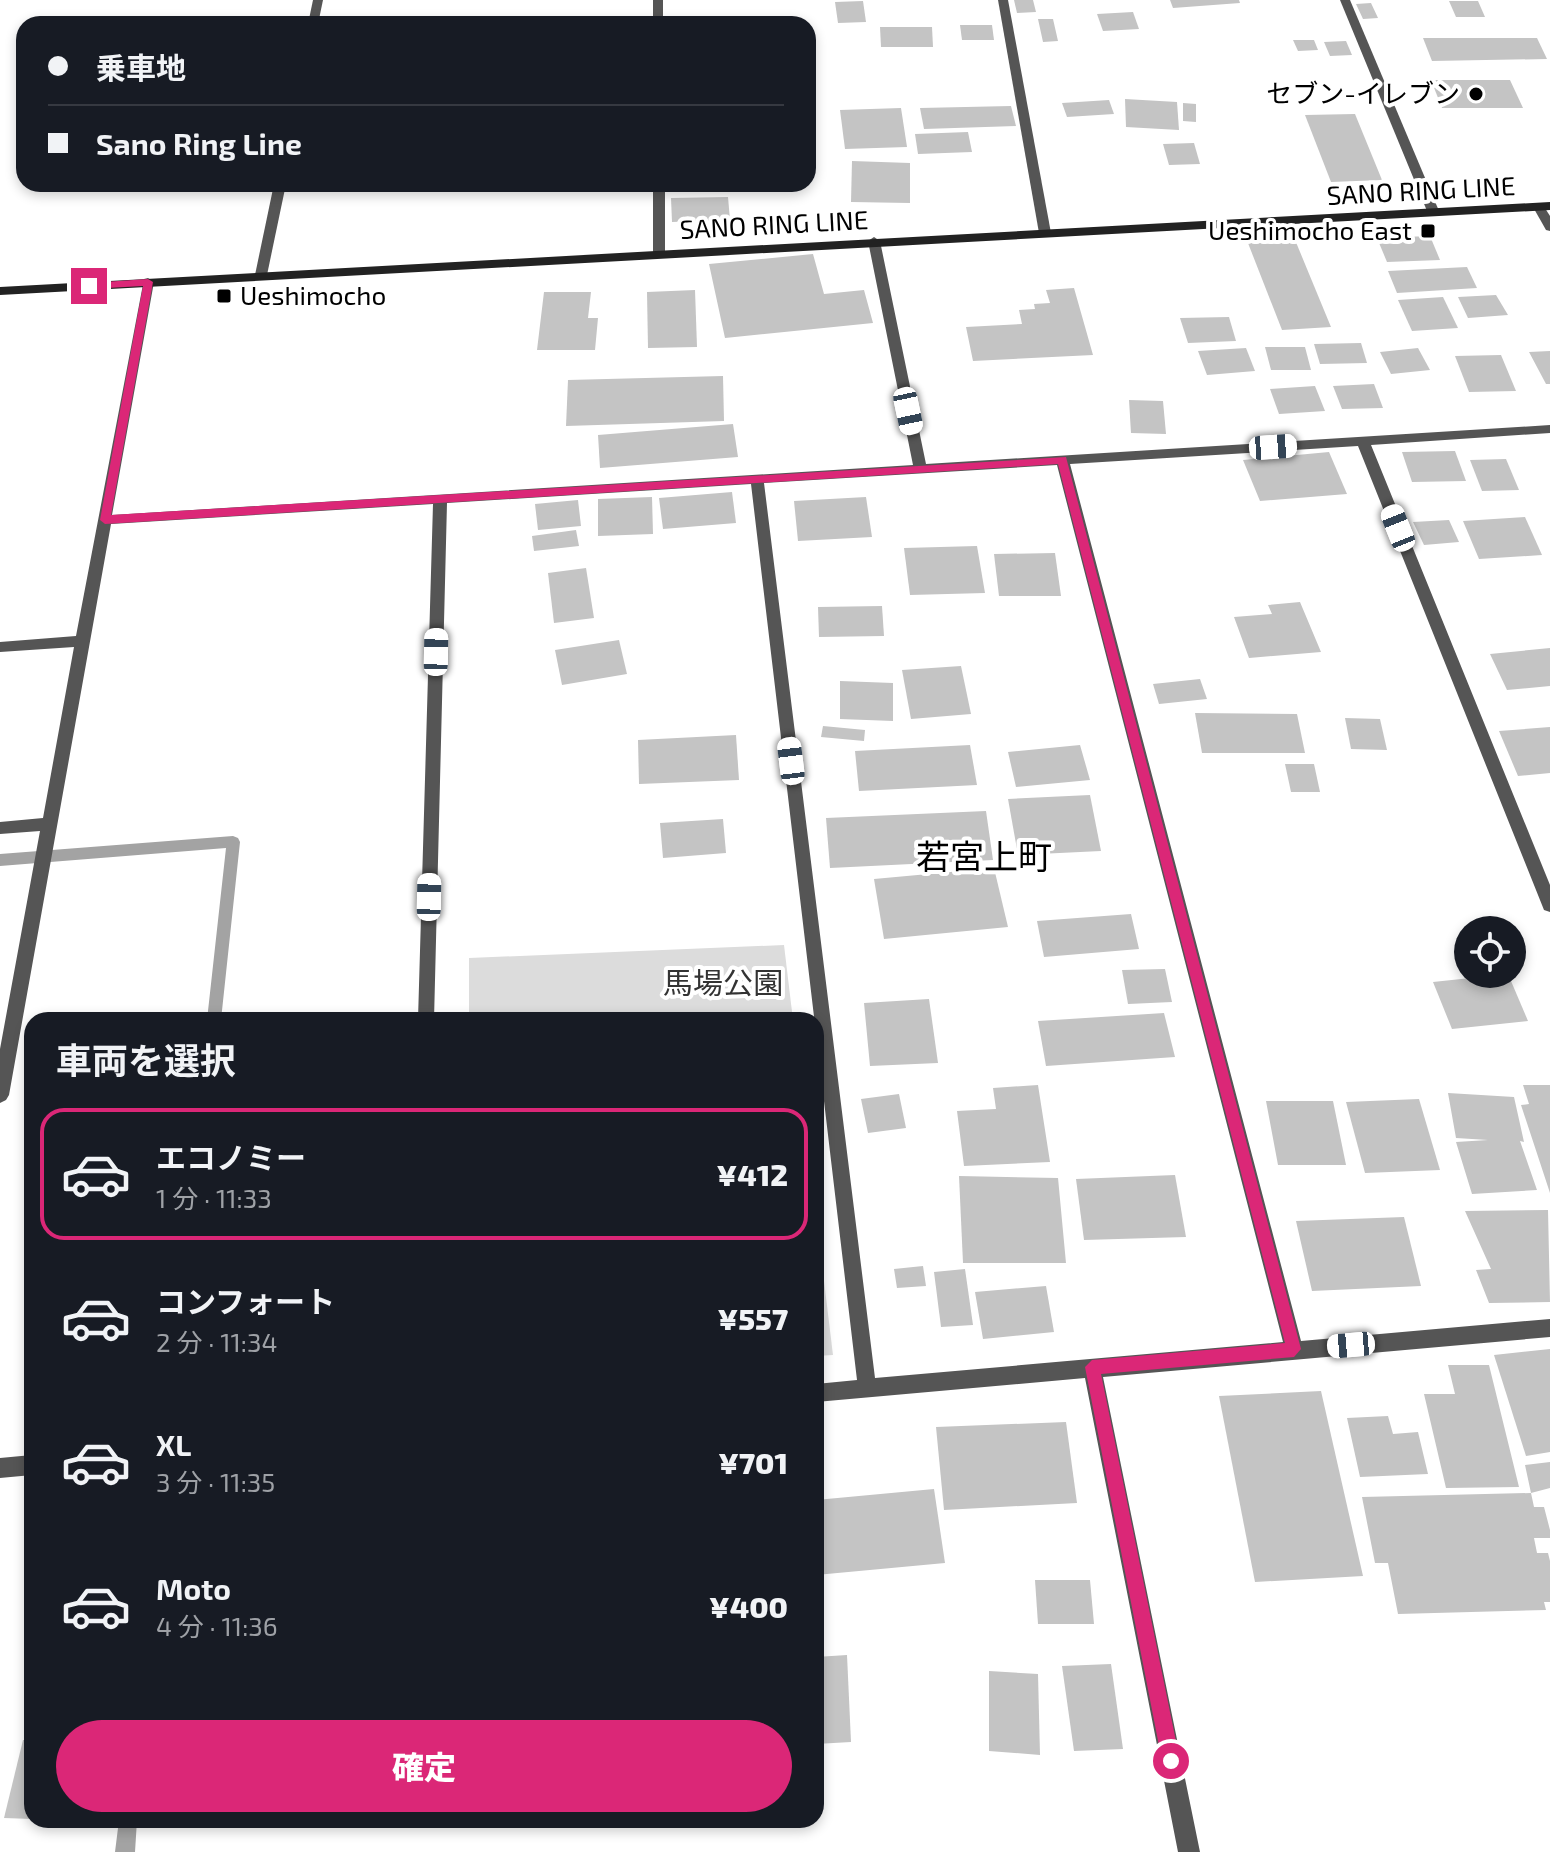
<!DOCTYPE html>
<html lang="ja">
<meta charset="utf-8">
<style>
:root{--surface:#171b24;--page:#20242c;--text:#f1f3f6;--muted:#9ea1a6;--line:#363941;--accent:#db2777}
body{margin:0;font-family:"Exo 2","Noto Sans JP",sans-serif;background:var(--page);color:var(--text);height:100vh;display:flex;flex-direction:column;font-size:30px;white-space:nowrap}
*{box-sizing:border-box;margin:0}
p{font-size:26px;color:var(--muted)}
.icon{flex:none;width:44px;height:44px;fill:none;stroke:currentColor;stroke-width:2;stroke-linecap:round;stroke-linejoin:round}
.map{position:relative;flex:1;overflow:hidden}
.details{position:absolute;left:24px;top:1012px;width:800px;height:816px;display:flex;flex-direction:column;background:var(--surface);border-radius:24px;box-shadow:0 4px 12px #0003}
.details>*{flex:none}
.hud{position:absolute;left:16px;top:16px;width:800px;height:176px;border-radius:24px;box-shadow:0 4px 12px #0003;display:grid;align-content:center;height:176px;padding:0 32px;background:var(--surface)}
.controls{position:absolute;left:1454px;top:916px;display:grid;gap:16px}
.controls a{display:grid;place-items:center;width:72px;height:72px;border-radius:50%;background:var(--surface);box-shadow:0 4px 12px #0003;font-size:40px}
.end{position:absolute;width:36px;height:36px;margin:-18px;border:10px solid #db2777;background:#fff;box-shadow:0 0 0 4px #fff}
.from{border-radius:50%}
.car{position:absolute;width:24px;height:48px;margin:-24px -12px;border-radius:10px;box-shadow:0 0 6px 2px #0007;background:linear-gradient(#fff 24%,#345 0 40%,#fff 0 76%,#345 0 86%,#fff 0)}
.hud b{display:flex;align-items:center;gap:28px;height:76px;font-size:30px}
.hud b+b{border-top:2px solid var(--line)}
.hud i{width:20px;height:20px;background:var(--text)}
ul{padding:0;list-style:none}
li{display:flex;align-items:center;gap:24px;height:132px;margin:0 16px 12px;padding:0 16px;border:4px solid transparent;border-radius:24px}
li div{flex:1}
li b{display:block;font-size:30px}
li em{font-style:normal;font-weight:800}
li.on{border-color:var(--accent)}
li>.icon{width:72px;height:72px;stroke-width:1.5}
h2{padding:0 32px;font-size:36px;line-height:96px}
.cta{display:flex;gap:16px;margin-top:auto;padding:16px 32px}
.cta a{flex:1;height:92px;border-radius:48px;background:var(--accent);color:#fff;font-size:32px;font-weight:800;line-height:92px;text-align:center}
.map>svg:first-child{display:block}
.green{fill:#dcdcdc}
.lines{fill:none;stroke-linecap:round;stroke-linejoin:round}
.stream{fill:#a3a3a3;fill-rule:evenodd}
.building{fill:#c4c4c4}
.street{fill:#555;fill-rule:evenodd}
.secondary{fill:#222;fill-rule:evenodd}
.route{fill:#db2777}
.poi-dot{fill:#000;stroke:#fff;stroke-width:3}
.labels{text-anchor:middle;stroke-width:8;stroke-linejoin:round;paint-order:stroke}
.far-poi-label{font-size:26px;fill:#000;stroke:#fff;text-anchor:end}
.far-street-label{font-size:26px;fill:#000;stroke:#fff}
.park-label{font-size:30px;fill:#333;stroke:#fff}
.quarter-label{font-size:34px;fill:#000;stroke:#fff}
</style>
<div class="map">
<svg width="1550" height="1852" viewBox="0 0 1550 1852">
<rect width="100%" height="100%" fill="#fff"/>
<g class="green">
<path d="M 784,945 L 793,1020 L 469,1020 L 469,958 Z"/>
<path d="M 816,1215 L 833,1355 L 816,1356 Z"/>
</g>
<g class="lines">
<g class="stream">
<path d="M 233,836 L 238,838 L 240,842 L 221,1020 L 207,1020 L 226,848 L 0,866 L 0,854 Z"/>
<path d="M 119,1820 L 137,1820 L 135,1852 L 115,1852 Z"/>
</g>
</g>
<g class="building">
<path d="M 1014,0 L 1033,0 L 1036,12 L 1017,13 Z"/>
<path d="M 1170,0 L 1239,0 L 1240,3 L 1173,8 Z"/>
<path d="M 863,1 L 866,22 L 838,23 L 835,2 Z"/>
<path d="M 1449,1 L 1478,1 L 1485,17 L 1456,17 Z"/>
<path d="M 1371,3 L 1378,18 L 1363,19 L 1356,4 Z"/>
<path d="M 1133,12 L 1139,29 L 1103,31 L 1097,14 Z"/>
<path d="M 1038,19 L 1053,19 L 1058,41 L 1043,42 Z"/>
<path d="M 960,25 L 992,25 L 994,40 L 962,40 Z"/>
<path d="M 880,27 L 932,27 L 933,47 L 881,47 Z"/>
<path d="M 1423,38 L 1537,38 L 1547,59 L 1432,61 Z"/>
<path d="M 1293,40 L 1314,40 L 1318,50 L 1298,51 Z"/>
<path d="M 1346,41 L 1352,55 L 1330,56 L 1324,42 Z"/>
<path d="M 1431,80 L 1510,80 L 1523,108 L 1442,108 Z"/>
<path d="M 1125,99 L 1177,102 L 1179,130 L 1126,127 Z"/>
<path d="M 1109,100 L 1114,114 L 1067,117 L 1062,103 Z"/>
<path d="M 1183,103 L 1196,104 L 1196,122 L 1183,121 Z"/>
<path d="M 1011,106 L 1016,126 L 924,129 L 920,108 Z"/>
<path d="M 901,108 L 907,147 L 845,149 L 840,110 Z"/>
<path d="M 1355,114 L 1382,180 L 1331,182 L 1305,115 Z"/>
<path d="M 968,132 L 972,152 L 918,154 L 915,134 Z"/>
<path d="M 1194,143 L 1200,164 L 1169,165 L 1163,144 Z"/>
<path d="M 852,161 L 910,163 L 910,203 L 851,202 Z"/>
<path d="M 728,197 L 730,220 L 672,222 L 671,198 Z"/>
<path d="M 1293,235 L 1331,327 L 1282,330 L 1246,238 Z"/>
<path d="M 1430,236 L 1440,260 L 1387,262 L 1377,238 Z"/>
<path d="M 813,254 L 824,294 L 864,290 L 873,323 L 725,338 L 709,264 Z"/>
<path d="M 1467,267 L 1477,288 L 1397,293 L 1388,271 Z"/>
<path d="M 1074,288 L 1093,355 L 973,361 L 966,327 L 1022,324 L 1019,310 L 1035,309 L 1034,304 L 1050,303 L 1046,290 Z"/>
<path d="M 695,290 L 697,347 L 648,348 L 647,292 Z"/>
<path d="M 544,292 L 591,292 L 588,318 L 598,318 L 595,350 L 537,350 Z"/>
<path d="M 1496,295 L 1508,315 L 1468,318 L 1458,297 Z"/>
<path d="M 1443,297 L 1458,328 L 1412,331 L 1398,300 Z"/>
<path d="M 1229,317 L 1236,341 L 1188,343 L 1180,318 Z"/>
<path d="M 1361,343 L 1367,363 L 1320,364 L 1314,344 Z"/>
<path d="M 1265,347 L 1305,347 L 1311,370 L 1271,370 Z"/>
<path d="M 1246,348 L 1255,371 L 1207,375 L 1198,351 Z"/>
<path d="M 1418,348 L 1430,370 L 1391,374 L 1380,352 Z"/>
<path d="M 1550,351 L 1550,384 L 1546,384 L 1529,352 Z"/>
<path d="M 1501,355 L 1516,391 L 1469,392 L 1455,356 Z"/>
<path d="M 723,376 L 724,421 L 566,426 L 568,380 Z"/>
<path d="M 1374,384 L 1383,408 L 1342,409 L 1333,386 Z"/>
<path d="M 1315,386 L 1325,411 L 1279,414 L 1270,389 Z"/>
<path d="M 1129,400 L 1163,401 L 1166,434 L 1131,433 Z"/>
<path d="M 733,424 L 738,457 L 600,468 L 598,435 Z"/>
<path d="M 1455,451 L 1466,481 L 1412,482 L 1402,452 Z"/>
<path d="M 1329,452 L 1347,494 L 1260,501 L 1243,460 Z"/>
<path d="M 1506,459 L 1519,490 L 1482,491 L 1470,460 Z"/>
<path d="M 732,492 L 736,523 L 663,529 L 659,498 Z"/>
<path d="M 652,497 L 653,534 L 598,536 L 598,499 Z"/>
<path d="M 866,497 L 872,537 L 798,541 L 794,501 Z"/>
<path d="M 578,500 L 581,526 L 538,530 L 535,504 Z"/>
<path d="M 1525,517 L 1542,555 L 1479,559 L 1463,521 Z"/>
<path d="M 1449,520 L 1459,542 L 1424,545 L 1413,522 Z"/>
<path d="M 576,530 L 579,546 L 534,551 L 532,536 Z"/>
<path d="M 977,546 L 985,593 L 910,595 L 904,548 Z"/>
<path d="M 1055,553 L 1061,596 L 999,596 L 994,554 Z"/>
<path d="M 586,568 L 594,618 L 554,623 L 548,573 Z"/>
<path d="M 1300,602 L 1321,652 L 1249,658 L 1234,617 L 1272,614 L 1268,605 Z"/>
<path d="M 882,606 L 884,636 L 819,637 L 818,607 Z"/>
<path d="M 619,640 L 627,674 L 562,685 L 555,650 Z"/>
<path d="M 1550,648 L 1550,686 L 1507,690 L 1490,654 Z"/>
<path d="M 961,666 L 971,714 L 911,719 L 902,670 Z"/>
<path d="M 1200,679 L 1207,699 L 1159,704 L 1153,684 Z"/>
<path d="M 840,681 L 893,683 L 893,721 L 840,719 Z"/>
<path d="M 1195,713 L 1297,714 L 1305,753 L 1202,753 Z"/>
<path d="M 1345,718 L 1380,719 L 1387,750 L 1351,749 Z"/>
<path d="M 823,726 L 865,730 L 864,741 L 821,737 Z"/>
<path d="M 1550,727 L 1550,773 L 1518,776 L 1499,731 Z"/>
<path d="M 736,735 L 739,780 L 639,784 L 638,740 Z"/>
<path d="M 970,745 L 977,785 L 859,791 L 855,751 Z"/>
<path d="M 1080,745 L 1090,780 L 1016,787 L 1008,752 Z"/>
<path d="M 1285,764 L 1314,764 L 1320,792 L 1291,792 Z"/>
<path d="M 1090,795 L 1101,851 L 1018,855 L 1008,799 Z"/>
<path d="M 986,811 L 993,860 L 830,868 L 826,818 Z"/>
<path d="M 723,819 L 726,853 L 663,858 L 660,823 Z"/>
<path d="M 994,868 L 1008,927 L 884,939 L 874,879 Z"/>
<path d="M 1131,914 L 1139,949 L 1044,957 L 1037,921 Z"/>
<path d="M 1165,969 L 1172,1002 L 1128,1004 L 1122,970 Z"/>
<path d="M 1508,974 L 1528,1021 L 1452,1029 L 1433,982 Z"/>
<path d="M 929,999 L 938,1063 L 870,1066 L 864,1003 Z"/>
<path d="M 1164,1013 L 1175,1057 L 1046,1066 L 1038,1021 Z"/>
<path d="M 1038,1085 L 1050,1162 L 964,1166 L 957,1111 L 996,1109 L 993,1088 Z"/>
<path d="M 1523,1085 L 1550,1085 L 1550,1193 L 1521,1105 L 1529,1104 Z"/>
<path d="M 1448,1093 L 1514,1097 L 1524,1142 L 1520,1141 L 1537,1190 L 1472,1194 L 1456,1142 L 1488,1140 L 1456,1138 Z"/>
<path d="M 899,1094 L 906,1128 L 868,1133 L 861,1099 Z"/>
<path d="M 1419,1099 L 1440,1170 L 1365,1173 L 1346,1102 Z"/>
<path d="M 1266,1101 L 1333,1101 L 1346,1165 L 1278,1165 Z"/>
<path d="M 1175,1175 L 1186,1237 L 1084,1240 L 1076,1179 Z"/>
<path d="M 959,1176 L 1058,1178 L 1066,1263 L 963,1263 Z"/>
<path d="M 1548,1210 L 1550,1302 L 1489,1303 L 1476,1270 L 1491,1269 L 1465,1211 Z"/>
<path d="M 1404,1217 L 1421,1286 L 1312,1291 L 1296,1221 Z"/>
<path d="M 923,1266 L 926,1286 L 897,1288 L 894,1269 Z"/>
<path d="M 965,1269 L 973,1325 L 941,1327 L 934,1272 Z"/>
<path d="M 1046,1286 L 1054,1332 L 983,1339 L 975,1292 Z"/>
<path d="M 1550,1349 L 1550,1452 L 1526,1456 L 1494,1355 Z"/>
<path d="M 1448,1365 L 1489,1365 L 1519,1487 L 1446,1488 L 1424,1394 L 1455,1394 Z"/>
<path d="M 1321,1391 L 1363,1576 L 1255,1582 L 1219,1396 Z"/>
<path d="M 1388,1416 L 1393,1434 L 1418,1432 L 1428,1474 L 1360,1477 L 1347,1418 Z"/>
<path d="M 1066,1422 L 1077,1503 L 944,1510 L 936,1427 Z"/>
<path d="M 1550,1462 L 1550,1488 L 1531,1493 L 1534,1507 L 1544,1507 L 1550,1530 L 1550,1538 L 1534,1538 L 1537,1553 L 1548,1553 L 1550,1561 L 1550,1602 L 1544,1602 L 1546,1610 L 1398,1614 L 1388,1563 L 1375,1563 L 1362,1497 L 1531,1493 L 1525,1465 Z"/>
<path d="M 934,1489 L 945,1563 L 816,1575 L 816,1500 Z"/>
<path d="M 1035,1580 L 1090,1580 L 1094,1624 L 1038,1624 Z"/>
<path d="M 847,1655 L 851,1742 L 816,1744 L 816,1657 Z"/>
<path d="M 1111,1664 L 1123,1749 L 1074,1751 L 1062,1666 Z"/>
<path d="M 989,1671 L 1038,1674 L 1040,1755 L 989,1751 Z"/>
<path d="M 23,1740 L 32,1740 L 32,1819 L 4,1818 Z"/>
</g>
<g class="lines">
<g class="street">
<path d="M 313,0 L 323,0 L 318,24 L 308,24 Z"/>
<rect x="653" y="0" width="10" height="24"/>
<path d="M 998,0 L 1008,0 L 1051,233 L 1045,237 L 1039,233 Z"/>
<path d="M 1340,0 L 1350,0 L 1439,211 L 1437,214 L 1433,215 L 1427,211 Z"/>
<path d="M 274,184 L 286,184 L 267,275 L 261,279 L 255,275 Z"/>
<path d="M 653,184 L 665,184 L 665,254 L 659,258 L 653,254 Z"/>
<path d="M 1539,203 L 1543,205 L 1550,216 L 1550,231 L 1546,230 L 1533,207 Z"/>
<path d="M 874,237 L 880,241 L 926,464 L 1550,425 L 1550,433 L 1371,445 L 1550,885 L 1550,912 L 1544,910 L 1542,905 L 1358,446 L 1070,464 L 1301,1341 L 1550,1319 L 1550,1337 L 1103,1377 L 1200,1852 L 1178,1852 L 1085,1378 L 816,1402 L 816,1384 L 857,1380 L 751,484 L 447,503 L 434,1020 L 418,1020 L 433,504 L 111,524 L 9,1095 L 6,1100 L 0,1103 L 0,1049 L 40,831 L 0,834 L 0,822 L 43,818 L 74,647 L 0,652 L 0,642 L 76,636 L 144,279 L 148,278 L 154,282 L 112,515 L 913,465 L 868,241 ZM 1057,465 L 1283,1342 L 875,1378 L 764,483 Z"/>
<path d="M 32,1455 L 32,1475 L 0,1478 L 0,1458 Z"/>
</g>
<path class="secondary" d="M 1550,202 L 1550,210 L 0,295 L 0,287 Z"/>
</g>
<path class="route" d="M 148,279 L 153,282 L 111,515 L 1066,457 L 1301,1349 L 1294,1357 L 1101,1374 L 1180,1761 L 1177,1767 L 1171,1770 L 1165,1767 L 1162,1761 L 1085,1367 L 1092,1360 L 1285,1343 L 1058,464 L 105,524 L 100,520 L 143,286 L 89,289 L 84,286 L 89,283 Z"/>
<g class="poi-dot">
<circle cx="1476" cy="94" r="8"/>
<rect x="1420" y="223" width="16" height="16" rx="4"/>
<rect x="216" y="288" width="16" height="16" rx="4"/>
</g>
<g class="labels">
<g class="far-poi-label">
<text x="1460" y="103">セブン-イレブン</text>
<text x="1412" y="240">Ueshimocho East</text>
<text x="240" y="305" text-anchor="start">Ueshimocho</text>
</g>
<g class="far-street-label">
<text transform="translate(1421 191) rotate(-3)" y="9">SANO RING LINE</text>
<text transform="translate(774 225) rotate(-3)" y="9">SANO RING LINE</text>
</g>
<g class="park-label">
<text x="723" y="994">馬場公園</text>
</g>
<g class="quarter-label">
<text x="984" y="869">若宮上町</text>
</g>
</g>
</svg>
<div class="controls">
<a><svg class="icon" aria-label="locate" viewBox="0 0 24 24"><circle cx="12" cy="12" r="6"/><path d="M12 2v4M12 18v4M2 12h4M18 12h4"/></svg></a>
</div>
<i class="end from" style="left:1171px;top:1761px"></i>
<i class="end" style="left:89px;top:286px"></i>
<i class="car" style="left:908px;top:411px;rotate:168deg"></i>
<i class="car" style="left:1273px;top:447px;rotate:86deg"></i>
<i class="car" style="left:1398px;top:528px;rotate:338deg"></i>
<i class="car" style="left:436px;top:652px;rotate:1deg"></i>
<i class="car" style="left:791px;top:761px;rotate:353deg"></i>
<i class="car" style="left:429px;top:897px;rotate:1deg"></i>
<i class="car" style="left:1351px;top:1345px;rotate:265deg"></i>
<div class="hud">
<b><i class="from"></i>乗車地</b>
<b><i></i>Sano Ring Line</b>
</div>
<section class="details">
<h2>車両を選択</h2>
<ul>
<li class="on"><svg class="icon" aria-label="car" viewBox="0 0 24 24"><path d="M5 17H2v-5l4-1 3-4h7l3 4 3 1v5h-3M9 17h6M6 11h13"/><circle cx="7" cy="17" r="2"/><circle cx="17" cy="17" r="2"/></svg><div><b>エコノミー</b><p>1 分 · 11:33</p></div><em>¥412</em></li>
<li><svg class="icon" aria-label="car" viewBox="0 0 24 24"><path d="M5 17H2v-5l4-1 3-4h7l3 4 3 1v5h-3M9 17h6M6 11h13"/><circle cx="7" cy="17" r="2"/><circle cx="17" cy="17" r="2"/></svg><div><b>コンフォート</b><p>2 分 · 11:34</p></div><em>¥557</em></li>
<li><svg class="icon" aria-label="car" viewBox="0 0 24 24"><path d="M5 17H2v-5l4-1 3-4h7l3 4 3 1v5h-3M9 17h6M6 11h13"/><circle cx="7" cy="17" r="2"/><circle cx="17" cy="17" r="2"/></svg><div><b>XL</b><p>3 分 · 11:35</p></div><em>¥701</em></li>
<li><svg class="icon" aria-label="car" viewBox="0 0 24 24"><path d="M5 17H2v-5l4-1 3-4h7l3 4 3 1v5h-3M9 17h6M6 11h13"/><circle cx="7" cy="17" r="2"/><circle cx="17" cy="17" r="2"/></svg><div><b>Moto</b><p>4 分 · 11:36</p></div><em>¥400</em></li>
</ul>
<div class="cta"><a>確定</a></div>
</section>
</div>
